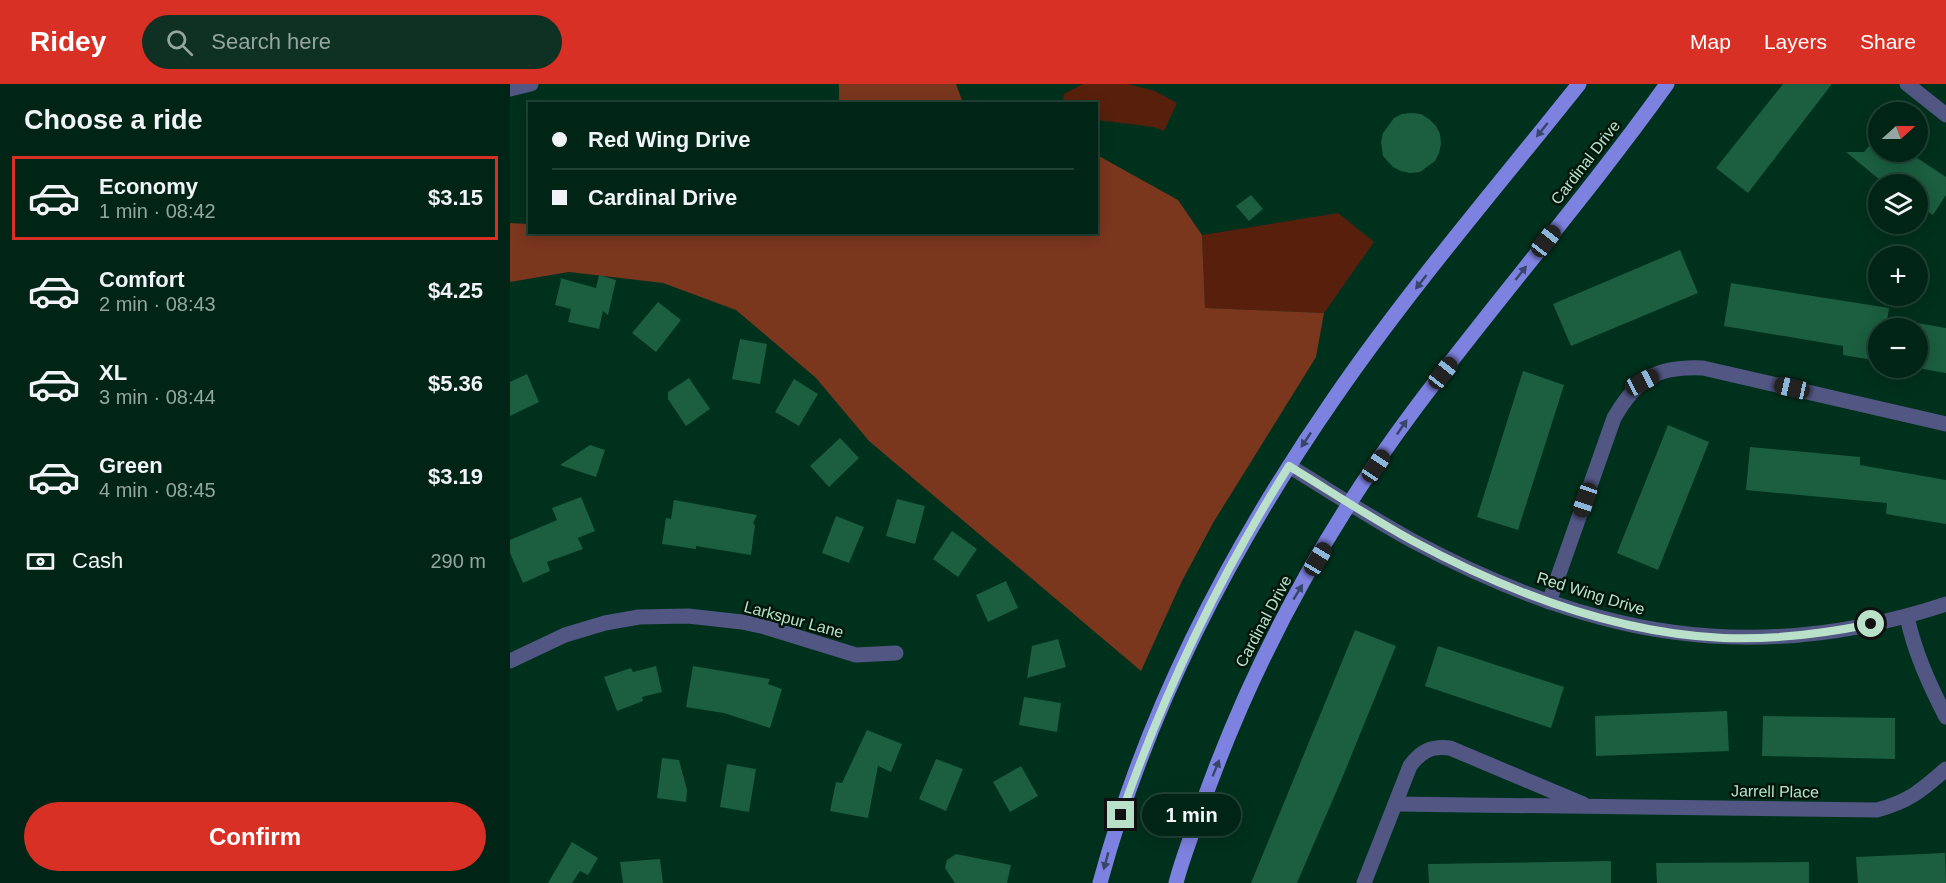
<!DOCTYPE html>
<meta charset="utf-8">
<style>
:root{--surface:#002516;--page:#0e3123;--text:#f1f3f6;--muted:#95a5a1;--line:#224235;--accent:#d93025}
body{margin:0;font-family:Helvetica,sans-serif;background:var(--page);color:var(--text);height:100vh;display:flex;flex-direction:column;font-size:22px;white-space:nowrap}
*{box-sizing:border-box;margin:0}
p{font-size:20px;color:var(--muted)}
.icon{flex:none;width:33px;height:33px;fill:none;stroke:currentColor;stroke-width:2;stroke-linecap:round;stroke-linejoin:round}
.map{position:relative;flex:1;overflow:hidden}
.sheet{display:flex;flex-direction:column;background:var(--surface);width:510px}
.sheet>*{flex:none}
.banner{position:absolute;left:18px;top:18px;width:570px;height:132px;border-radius:0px;box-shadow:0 3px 15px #0003,0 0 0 2px var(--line);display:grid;align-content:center;height:132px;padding:0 24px;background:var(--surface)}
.needle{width:39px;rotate:69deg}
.fabs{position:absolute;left:1358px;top:18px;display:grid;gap:12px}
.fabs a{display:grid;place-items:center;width:60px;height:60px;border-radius:50%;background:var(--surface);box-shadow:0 3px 15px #0003,0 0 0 2px var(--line);font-size:30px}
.end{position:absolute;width:27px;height:27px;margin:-14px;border:8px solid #b9e1ca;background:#111;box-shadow:0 0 0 3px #111}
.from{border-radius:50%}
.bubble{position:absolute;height:42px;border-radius:21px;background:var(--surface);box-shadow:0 3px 15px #0003,0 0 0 2px var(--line);font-size:20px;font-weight:600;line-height:42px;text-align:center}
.car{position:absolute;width:18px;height:36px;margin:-18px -9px;border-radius:8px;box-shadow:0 0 4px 2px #0007;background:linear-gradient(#222 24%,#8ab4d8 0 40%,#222 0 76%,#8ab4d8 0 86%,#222 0)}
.banner b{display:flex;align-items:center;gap:21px;height:57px;font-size:22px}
.banner b+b{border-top:2px solid var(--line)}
.banner i{width:15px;height:15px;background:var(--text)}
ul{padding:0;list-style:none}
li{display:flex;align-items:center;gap:18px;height:84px;margin:0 12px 9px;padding:0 12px;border:3px solid transparent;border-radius:0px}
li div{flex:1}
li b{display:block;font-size:22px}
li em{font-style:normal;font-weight:600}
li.selected{border-color:var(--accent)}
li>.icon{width:54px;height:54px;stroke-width:1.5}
h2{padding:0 24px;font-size:27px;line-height:72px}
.pay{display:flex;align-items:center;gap:15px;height:66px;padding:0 24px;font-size:22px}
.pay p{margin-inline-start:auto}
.primary-button{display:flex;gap:12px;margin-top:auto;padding:12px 24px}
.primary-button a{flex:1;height:69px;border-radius:36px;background:var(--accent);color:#fff;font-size:24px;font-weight:600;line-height:69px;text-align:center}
header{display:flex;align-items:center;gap:36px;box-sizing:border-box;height:84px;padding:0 30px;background:var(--accent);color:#fff}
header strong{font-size:28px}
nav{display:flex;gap:33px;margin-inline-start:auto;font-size:21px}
.search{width:420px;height:54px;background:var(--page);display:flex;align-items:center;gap:15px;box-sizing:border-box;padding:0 21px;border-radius:33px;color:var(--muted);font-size:22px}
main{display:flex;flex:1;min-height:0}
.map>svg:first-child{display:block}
.green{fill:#58200c}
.forest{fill:#7b361e}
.building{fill:#1b5e40}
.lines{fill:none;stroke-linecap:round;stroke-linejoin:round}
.minor{stroke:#525683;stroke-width:15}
.major{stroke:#7d81df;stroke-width:15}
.oneway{fill:#38466a}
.route{stroke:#b9e1ca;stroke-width:8}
.labels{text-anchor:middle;stroke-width:5;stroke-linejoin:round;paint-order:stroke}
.street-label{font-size:16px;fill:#b9e1ca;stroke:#00160a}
</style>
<header>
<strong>Ridey</strong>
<div class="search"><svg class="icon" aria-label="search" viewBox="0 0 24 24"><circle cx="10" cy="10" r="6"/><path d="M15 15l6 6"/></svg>Search here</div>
<nav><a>Map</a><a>Layers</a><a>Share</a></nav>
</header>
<main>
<section class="sheet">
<h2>Choose a ride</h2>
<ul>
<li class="selected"><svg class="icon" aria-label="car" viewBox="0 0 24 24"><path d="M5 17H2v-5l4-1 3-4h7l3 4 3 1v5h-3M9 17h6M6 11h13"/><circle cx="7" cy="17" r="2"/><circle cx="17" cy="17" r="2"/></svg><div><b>Economy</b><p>1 min · 08:42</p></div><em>$3.15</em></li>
<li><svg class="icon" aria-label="car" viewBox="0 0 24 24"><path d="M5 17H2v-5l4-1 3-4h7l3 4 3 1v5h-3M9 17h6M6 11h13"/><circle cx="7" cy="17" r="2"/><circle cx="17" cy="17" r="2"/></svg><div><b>Comfort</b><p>2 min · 08:43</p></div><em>$4.25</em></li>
<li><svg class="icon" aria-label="car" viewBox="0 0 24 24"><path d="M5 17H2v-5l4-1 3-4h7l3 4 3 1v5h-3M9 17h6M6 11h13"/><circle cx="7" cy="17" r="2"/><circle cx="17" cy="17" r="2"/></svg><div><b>XL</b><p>3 min · 08:44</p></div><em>$5.36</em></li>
<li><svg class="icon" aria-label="car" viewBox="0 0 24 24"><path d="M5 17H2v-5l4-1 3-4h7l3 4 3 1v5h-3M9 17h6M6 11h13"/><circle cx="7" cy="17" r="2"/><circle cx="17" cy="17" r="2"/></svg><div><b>Green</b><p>4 min · 08:45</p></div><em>$3.19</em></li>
</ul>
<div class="pay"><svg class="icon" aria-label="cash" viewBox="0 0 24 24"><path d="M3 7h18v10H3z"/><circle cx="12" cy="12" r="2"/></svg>Cash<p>290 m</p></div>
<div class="primary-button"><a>Confirm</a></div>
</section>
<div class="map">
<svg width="1436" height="799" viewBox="0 0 1436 799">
<rect width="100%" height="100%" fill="#00311d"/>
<g class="green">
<path d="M 573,0 L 618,0 L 645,7 L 667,19 L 654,47 L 644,43 L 587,36 L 586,20 L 552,19 L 554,10 Z"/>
<path d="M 828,129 L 864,158 L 814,229 L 695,224 L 692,151 Z"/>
</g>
<g class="forest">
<path d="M 329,0 L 446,0 L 453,19 L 329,19 Z"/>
<path d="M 587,71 L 668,116 L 692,151 L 695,224 L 814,229 L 806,273 L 703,439 L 672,497 L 631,587 L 359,357 L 306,294 L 226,226 L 153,199 L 59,188 L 0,198 L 0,139 L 19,140 L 20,148 L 586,148 Z"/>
</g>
<g class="building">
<path d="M 1273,0 L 1322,0 L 1238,109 L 1206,84 Z"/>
<path d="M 902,29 L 911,30 L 919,35 L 926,42 L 930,50 L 931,60 L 929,69 L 925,77 L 910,88 L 900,89 L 891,87 L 883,83 L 873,72 L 871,58 L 873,49 L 884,34 L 892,30 Z"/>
<path d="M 1368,51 L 1368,68 L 1398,68 L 1436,93 L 1436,111 L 1423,131 L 1407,121 L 1407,100 L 1375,100 L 1336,68 L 1354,68 Z"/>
<path d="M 741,111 L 753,125 L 739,137 L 726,122 Z"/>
<path d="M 1170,166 L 1188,209 L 1061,262 L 1043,220 Z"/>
<path d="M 89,191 L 106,196 L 98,231 L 93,227 L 89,245 L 58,238 L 61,225 L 45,221 L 51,196 L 50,194 L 86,204 Z"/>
<path d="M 1221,199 L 1379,224 L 1376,244 L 1368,244 L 1368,277 L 1333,271 L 1333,262 L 1214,242 Z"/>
<path d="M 148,218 L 171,236 L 146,268 L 122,249 Z"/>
<path d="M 1407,239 L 1436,244 L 1436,289 L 1407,284 Z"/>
<path d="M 230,255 L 257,260 L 250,300 L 222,295 Z"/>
<path d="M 1013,287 L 1054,301 L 1008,446 L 967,433 Z"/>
<path d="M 17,290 L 29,318 L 0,332 L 0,298 Z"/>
<path d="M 179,294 L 200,325 L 176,342 L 158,315 L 158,308 Z"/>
<path d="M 284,295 L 308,310 L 289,342 L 265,328 Z"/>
<path d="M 1158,341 L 1199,358 L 1148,486 L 1107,469 Z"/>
<path d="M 330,354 L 349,374 L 319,403 L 300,382 Z"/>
<path d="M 80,361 L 95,366 L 86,393 L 50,381 Z"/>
<path d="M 1240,363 L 1350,373 L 1350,381 L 1436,396 L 1436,440 L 1376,430 L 1377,419 L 1236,406 Z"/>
<path d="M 71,413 L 85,447 L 68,454 L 73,465 L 37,478 L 40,487 L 13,499 L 0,469 L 0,456 L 47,436 L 42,424 Z"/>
<path d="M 387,415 L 415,422 L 405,460 L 376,452 Z"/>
<path d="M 164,416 L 247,431 L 243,439 L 245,441 L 241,471 L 186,462 L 186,465 L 152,460 L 156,434 L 161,435 Z"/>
<path d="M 326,432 L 354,443 L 339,479 L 312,469 Z"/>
<path d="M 442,447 L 467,465 L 448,493 L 423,475 Z"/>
<path d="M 496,497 L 508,524 L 478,538 L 466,511 Z"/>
<path d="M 845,546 L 886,562 L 833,692 L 787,799 L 741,799 Z"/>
<path d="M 548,555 L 556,583 L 517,594 L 522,562 Z"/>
<path d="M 928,562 L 1054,603 L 1041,644 L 915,602 Z"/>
<path d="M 146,582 L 152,608 L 132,613 L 133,617 L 107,627 L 94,593 L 121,584 L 123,588 Z"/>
<path d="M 183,582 L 260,595 L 258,600 L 272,605 L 260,644 L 214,629 L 176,623 Z"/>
<path d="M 514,613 L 551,619 L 547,648 L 509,641 Z"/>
<path d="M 1217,627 L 1219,667 L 1086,672 L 1085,632 Z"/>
<path d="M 1253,632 L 1385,634 L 1385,675 L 1252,672 Z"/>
<path d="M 357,646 L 392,660 L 381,688 L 368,682 L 358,734 L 320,727 L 326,698 L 332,699 Z"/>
<path d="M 152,674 L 169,676 L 177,706 L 176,718 L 147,714 Z"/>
<path d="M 426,675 L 453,685 L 436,727 L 409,715 Z"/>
<path d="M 217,680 L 246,685 L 239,728 L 210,723 Z"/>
<path d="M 511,682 L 528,712 L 500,728 L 483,698 Z"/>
<path d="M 62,758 L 88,774 L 78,791 L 70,787 L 62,799 L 38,799 Z"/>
<path d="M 1435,769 L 1436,799 L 1348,799 L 1346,773 Z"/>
<path d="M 446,770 L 501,781 L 497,799 L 445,799 L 435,784 L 437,776 Z"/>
<path d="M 150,775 L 153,799 L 113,799 L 110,778 Z"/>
<path d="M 1101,777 L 1101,799 L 919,799 L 918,780 Z"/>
<path d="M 1299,778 L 1299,799 L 1147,799 L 1146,779 Z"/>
</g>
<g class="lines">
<g class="minor">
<path d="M 1397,0 L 1436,31"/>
<path d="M 0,5 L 21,0"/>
<path d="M 779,382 C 820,407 861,434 903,457 C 1080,552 1242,584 1436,520"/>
<path d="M 1039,518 L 1104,334 C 1127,294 1147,282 1193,284 L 1436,340"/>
<path d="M 1397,533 C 1405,569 1419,600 1436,633"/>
<path d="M 0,577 L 55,551 L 95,539 L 129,533 L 178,532 L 232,538 L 255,543 L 346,571 L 386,569"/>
<path d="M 885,720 L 1367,726 C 1400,717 1412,706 1436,685"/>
<path d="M 854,799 L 900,682 C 911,667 921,662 940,664 L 1073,720"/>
</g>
<g class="major">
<path d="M 590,799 C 637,625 723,460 825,313 C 900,204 987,103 1069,0"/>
<path d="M 666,799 C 672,775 682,751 690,727 C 740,584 813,448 904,326 C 986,216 1077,112 1157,0"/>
</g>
</g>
<defs><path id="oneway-solid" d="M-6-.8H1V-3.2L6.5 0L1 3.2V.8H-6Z" transform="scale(1.5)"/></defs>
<g class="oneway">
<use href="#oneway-solid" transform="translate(1032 46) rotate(129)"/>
<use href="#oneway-solid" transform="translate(1011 189) rotate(-52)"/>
<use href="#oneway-solid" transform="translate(911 198) rotate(128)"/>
<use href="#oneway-solid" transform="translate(892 343) rotate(-56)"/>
<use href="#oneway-solid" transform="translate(796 356) rotate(124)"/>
<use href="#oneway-solid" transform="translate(788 508) rotate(-59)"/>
<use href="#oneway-solid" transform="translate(706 684) rotate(-68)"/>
<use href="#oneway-solid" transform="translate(596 777) rotate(105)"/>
</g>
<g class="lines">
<path class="route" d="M 611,731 C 654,608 710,491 779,382 C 820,407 861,434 903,457 C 998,508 1104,549 1213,554 C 1263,556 1312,550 1361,540"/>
</g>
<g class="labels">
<g class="street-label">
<text transform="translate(1075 78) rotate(-52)" y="6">Cardinal Drive</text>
<text transform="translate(1081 509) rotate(17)" y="6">Red Wing Drive</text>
<text transform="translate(284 535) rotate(15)" y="6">Larkspur Lane</text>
<text transform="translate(753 537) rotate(-62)" y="6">Cardinal Drive</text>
<text transform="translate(1265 707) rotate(1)" y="6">Jarrell Place</text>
</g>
</g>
</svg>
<div class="fabs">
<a><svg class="needle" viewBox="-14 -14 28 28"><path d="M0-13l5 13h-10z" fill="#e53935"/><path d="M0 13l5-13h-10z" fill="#95a5a1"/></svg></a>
<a><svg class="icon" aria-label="layers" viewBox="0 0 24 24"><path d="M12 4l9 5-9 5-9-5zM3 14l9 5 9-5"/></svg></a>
<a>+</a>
<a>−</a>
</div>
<i class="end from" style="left:1361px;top:540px"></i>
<i class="end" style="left:611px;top:731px"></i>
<div class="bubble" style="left:632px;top:710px;width:99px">1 min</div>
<i class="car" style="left:1036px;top:157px;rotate:38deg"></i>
<i class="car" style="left:933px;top:289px;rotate:38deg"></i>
<i class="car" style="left:1132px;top:298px;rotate:62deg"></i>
<i class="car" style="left:1282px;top:304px;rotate:283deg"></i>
<i class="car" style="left:866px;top:382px;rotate:34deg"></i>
<i class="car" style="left:1075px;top:416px;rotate:199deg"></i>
<i class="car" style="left:808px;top:475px;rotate:31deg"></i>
<div class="banner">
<b><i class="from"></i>Red Wing Drive</b>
<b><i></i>Cardinal Drive</b>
</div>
</div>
</main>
